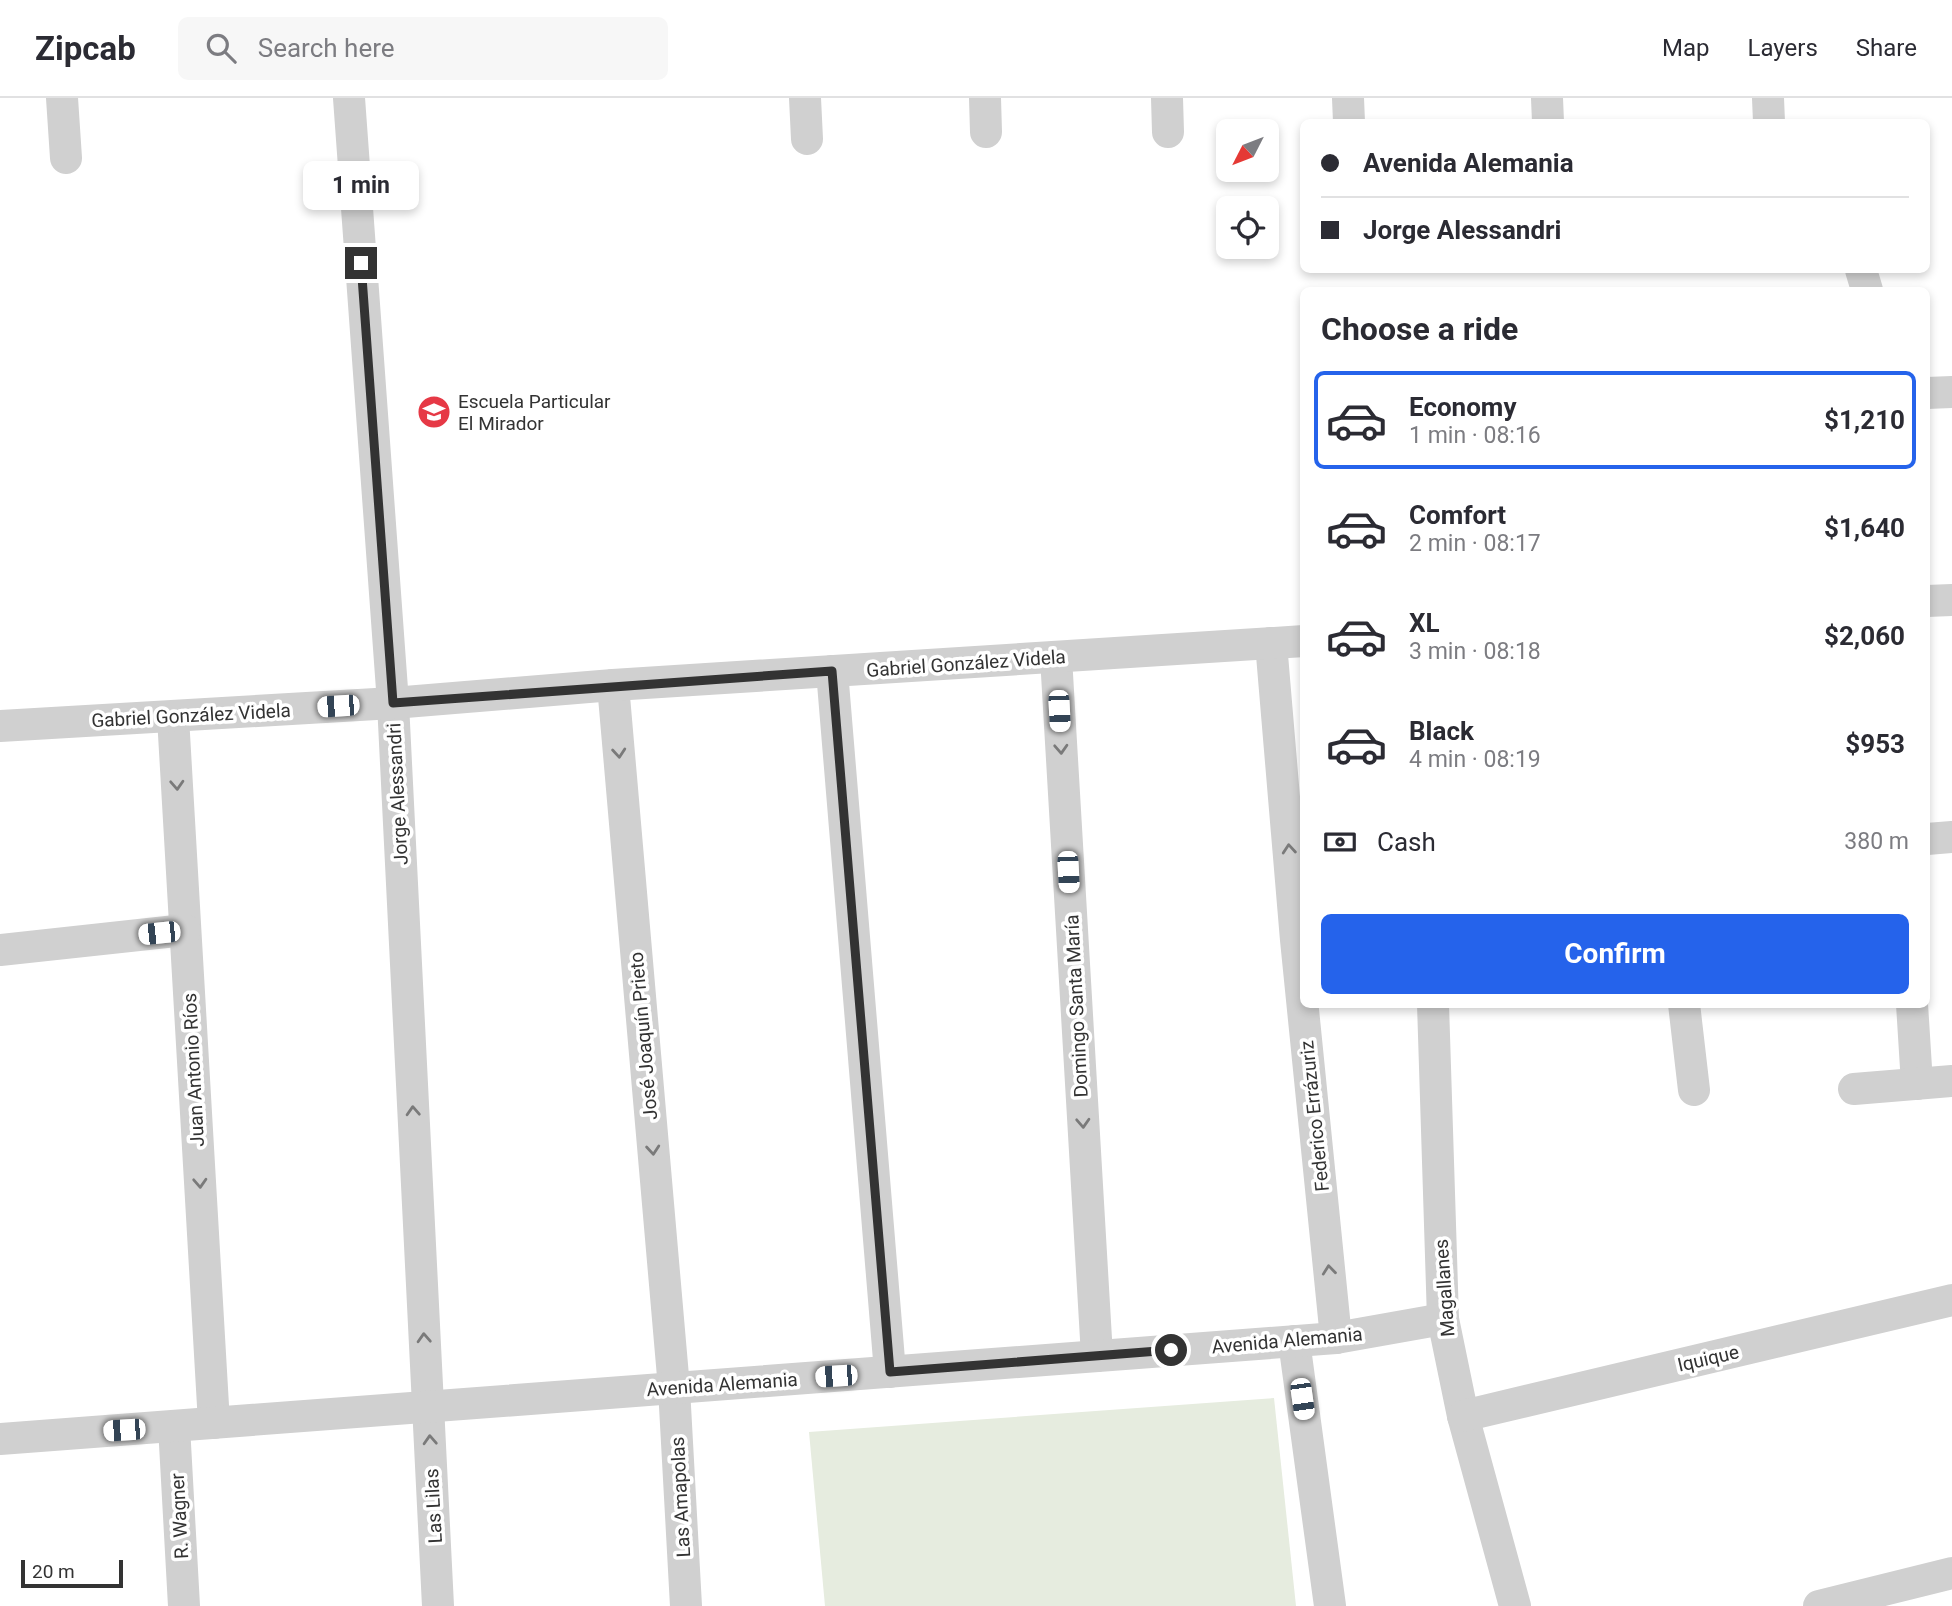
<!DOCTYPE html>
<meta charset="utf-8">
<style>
:root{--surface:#fff;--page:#f7f7f7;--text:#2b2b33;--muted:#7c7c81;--line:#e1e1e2;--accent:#2563eb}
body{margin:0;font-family:Roboto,sans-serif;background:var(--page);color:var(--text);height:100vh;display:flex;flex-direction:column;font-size:26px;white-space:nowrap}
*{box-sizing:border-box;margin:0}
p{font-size:23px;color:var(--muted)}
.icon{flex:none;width:38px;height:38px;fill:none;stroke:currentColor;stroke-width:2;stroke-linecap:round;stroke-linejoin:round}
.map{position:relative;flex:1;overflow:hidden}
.drawer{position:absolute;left:1300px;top:189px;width:630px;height:721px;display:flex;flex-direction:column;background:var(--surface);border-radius:10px;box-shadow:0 4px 10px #0003}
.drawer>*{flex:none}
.hud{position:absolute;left:1300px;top:21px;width:630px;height:154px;border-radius:10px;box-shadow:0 4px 10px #0003;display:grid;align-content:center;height:154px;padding:0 21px;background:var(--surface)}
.needle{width:46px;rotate:228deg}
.controls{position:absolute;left:1216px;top:21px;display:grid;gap:14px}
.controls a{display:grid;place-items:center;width:63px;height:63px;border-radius:10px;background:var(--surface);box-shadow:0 4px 10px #0003;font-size:35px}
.scale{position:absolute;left:21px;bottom:18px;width:102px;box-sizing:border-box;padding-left:7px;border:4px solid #333;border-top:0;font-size:19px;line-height:24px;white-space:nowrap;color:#333;-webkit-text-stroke:5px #fff;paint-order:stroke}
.end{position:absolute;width:32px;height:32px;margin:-16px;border:9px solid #333;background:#fff;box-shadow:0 0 0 4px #fff}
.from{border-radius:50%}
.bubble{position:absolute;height:49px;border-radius:10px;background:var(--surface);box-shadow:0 4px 10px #0003;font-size:23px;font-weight:700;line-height:49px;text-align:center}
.car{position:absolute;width:21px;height:42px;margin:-21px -10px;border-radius:9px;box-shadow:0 0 5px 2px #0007;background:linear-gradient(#fff 24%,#345 0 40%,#fff 0 76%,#345 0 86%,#fff 0)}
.hud b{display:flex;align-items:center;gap:24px;height:66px;font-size:26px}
.hud b+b{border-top:2px solid var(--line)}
.hud i{width:18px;height:18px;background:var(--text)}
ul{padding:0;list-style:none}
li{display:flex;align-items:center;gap:21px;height:98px;margin:0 14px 10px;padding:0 7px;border:4px solid transparent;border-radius:10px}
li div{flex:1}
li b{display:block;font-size:26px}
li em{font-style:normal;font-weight:700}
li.selected{border-color:var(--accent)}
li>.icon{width:63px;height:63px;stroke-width:1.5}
h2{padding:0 21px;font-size:32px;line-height:84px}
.pay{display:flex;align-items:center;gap:18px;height:77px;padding:0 21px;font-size:26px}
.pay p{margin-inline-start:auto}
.primary-button{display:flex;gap:14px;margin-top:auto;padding:14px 21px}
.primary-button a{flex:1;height:80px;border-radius:10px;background:var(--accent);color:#fff;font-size:28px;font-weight:700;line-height:80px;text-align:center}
header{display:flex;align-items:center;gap:42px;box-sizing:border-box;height:98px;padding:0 35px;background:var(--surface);border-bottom:2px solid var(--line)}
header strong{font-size:33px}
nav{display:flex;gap:38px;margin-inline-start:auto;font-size:24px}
.search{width:490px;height:63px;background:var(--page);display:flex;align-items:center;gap:18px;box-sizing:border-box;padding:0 24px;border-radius:10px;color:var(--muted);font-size:26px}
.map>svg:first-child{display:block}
.green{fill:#e6ecdf}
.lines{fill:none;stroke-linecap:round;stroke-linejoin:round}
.minor{stroke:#d0d0d0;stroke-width:32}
.oneway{stroke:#7a7a7a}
.route{stroke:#333;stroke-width:9}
.labels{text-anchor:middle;stroke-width:7;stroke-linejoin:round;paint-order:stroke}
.poi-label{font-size:19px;fill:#333;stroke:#fff;text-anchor:start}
.street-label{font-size:19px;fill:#333;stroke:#fff}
</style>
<header>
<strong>Zipcab</strong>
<div class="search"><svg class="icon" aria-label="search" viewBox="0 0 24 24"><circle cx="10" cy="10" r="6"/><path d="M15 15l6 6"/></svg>Search here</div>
<nav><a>Map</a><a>Layers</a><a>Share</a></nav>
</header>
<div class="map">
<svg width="1952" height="1508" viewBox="0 0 1952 1508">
<rect width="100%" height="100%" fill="#fff"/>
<path class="green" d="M 1274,1300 L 1296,1508 L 825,1508 L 809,1334 Z"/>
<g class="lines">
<g class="minor">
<path d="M 62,0 L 66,60"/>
<path d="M 349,0 L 393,605 L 438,1508"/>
<path d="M 805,0 L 807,41"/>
<path d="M 985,0 L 986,34"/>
<path d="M 1167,0 L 1168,34"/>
<path d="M 1348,0 L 1349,24"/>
<path d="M 1547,0 L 1548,24"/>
<path d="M 1768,0 L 1769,24"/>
<path d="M 1861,172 L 1867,192"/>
<path d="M 1927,295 L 1952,294"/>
<path d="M 1927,503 L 1952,502"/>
<path d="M 1271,545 L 1296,842 L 1336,1240"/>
<path d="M 1056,559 L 1097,1258"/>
<path d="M 832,573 L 890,1274"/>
<path d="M 613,587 L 674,1290 L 686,1508"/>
<path d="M 173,619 L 214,1325"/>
<path d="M 0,628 L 393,605 L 613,587 L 1304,543"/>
<path d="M 1927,741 L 1952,739"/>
<path d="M 0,852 L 185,832"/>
<path d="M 1433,906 L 1443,1221 L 1463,1318 L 1515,1508"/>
<path d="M 1684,906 L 1694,992"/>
<path d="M 1912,906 L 1917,986"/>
<path d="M 1854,991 L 1952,983"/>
<path d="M 1294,1243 L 1330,1508"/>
<path d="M 1463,1318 L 1952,1202"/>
<path d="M 174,1328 L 184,1508"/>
<path d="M 0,1341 L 1336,1240 L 1443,1221"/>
<path d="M 1819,1508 L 1952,1475"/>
</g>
</g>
<defs><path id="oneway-chevron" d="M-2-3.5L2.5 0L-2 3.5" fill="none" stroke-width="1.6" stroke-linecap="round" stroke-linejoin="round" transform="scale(1.75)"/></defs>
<g class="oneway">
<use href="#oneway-chevron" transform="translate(1061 651) rotate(87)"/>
<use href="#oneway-chevron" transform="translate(619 655) rotate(85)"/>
<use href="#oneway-chevron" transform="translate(177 687) rotate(87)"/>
<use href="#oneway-chevron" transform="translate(1289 751) rotate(-95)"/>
<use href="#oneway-chevron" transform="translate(413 1013) rotate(-93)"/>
<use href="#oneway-chevron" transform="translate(1083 1025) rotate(87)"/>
<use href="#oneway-chevron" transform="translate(653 1052) rotate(85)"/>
<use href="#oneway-chevron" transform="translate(200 1085) rotate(87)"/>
<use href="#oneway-chevron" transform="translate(1329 1172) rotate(-96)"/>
<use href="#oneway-chevron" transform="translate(424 1240) rotate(-93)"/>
<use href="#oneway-chevron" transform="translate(430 1342) rotate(-93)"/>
</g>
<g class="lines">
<path class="route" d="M 361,165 L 393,605 L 832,573 L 890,1274 L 1171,1252"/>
</g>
<defs>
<symbol id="school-disc" viewBox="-11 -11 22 22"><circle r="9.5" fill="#e63946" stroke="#fff"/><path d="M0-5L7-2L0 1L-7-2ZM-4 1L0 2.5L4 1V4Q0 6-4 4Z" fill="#fff"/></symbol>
</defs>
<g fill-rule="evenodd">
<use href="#school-disc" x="415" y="295" width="38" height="38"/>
</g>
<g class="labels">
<g class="poi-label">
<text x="458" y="310">Escuela Particular<tspan x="458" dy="22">El Mirador</tspan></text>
</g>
<g class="street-label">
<text transform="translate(966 565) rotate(-4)" y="7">Gabriel González Videla</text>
<text transform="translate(191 617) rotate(-3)" y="7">Gabriel González Videla</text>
<text transform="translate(397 696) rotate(-93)" y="7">Jorge Alessandri</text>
<text transform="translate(1076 908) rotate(-93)" y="7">Domingo Santa María</text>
<text transform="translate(643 938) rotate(-95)" y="7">José Joaquín Prieto</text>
<text transform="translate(193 972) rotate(-93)" y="7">Juan Antonio Ríos</text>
<text transform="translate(1314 1018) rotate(-96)" y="7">Federico Errázuriz</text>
<text transform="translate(1444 1190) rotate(-94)" y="7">Magallanes</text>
<text transform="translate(1287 1242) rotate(-5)" y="7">Avenida Alemania</text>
<text transform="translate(1708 1260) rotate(-13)" y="7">Iquique</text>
<text transform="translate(722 1286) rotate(-4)" y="7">Avenida Alemania</text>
<text transform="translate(680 1399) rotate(-93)" y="7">Las Amapolas</text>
<text transform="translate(433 1408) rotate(-93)" y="7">Las Lilas</text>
<text transform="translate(179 1418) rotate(-93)" y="7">R. Wagner</text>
</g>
</g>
</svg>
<div class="controls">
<a><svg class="needle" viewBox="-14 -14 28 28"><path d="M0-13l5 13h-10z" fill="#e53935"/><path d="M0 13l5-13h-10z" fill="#7c7c81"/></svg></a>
<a><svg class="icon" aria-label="locate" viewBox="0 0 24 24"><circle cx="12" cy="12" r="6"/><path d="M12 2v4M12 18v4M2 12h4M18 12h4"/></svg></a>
</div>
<div class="scale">20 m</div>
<i class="end from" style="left:1171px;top:1252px"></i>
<i class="end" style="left:361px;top:165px"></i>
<div class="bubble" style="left:303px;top:63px;width:116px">1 min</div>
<i class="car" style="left:338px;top:608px;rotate:266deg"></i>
<i class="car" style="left:1059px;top:613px;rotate:177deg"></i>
<i class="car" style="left:1068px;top:774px;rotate:177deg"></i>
<i class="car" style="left:159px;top:835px;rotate:264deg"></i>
<i class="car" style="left:836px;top:1278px;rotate:266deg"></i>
<i class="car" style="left:1302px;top:1301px;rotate:172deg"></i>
<i class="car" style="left:124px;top:1332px;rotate:266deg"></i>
<div class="hud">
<b><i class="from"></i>Avenida Alemania</b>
<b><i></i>Jorge Alessandri</b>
</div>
<section class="drawer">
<h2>Choose a ride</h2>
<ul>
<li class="selected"><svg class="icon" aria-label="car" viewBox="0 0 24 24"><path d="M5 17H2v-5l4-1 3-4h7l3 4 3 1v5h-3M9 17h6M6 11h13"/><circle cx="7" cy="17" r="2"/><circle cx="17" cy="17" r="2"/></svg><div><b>Economy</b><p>1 min · 08:16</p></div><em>$1,210</em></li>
<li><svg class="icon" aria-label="car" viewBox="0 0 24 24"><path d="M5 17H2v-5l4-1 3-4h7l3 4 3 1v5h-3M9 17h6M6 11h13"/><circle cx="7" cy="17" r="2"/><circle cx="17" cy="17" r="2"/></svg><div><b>Comfort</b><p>2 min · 08:17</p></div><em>$1,640</em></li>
<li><svg class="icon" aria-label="car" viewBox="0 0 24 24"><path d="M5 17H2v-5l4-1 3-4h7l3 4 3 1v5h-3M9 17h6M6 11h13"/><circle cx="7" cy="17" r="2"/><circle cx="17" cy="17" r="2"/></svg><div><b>XL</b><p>3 min · 08:18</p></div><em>$2,060</em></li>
<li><svg class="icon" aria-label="car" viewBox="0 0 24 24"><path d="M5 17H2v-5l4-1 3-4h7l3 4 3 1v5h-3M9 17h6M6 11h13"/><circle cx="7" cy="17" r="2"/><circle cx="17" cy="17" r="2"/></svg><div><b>Black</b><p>4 min · 08:19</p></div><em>$953</em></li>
</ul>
<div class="pay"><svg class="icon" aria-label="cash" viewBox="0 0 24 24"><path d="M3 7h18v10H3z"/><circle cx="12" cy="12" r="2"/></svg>Cash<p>380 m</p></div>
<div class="primary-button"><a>Confirm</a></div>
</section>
</div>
